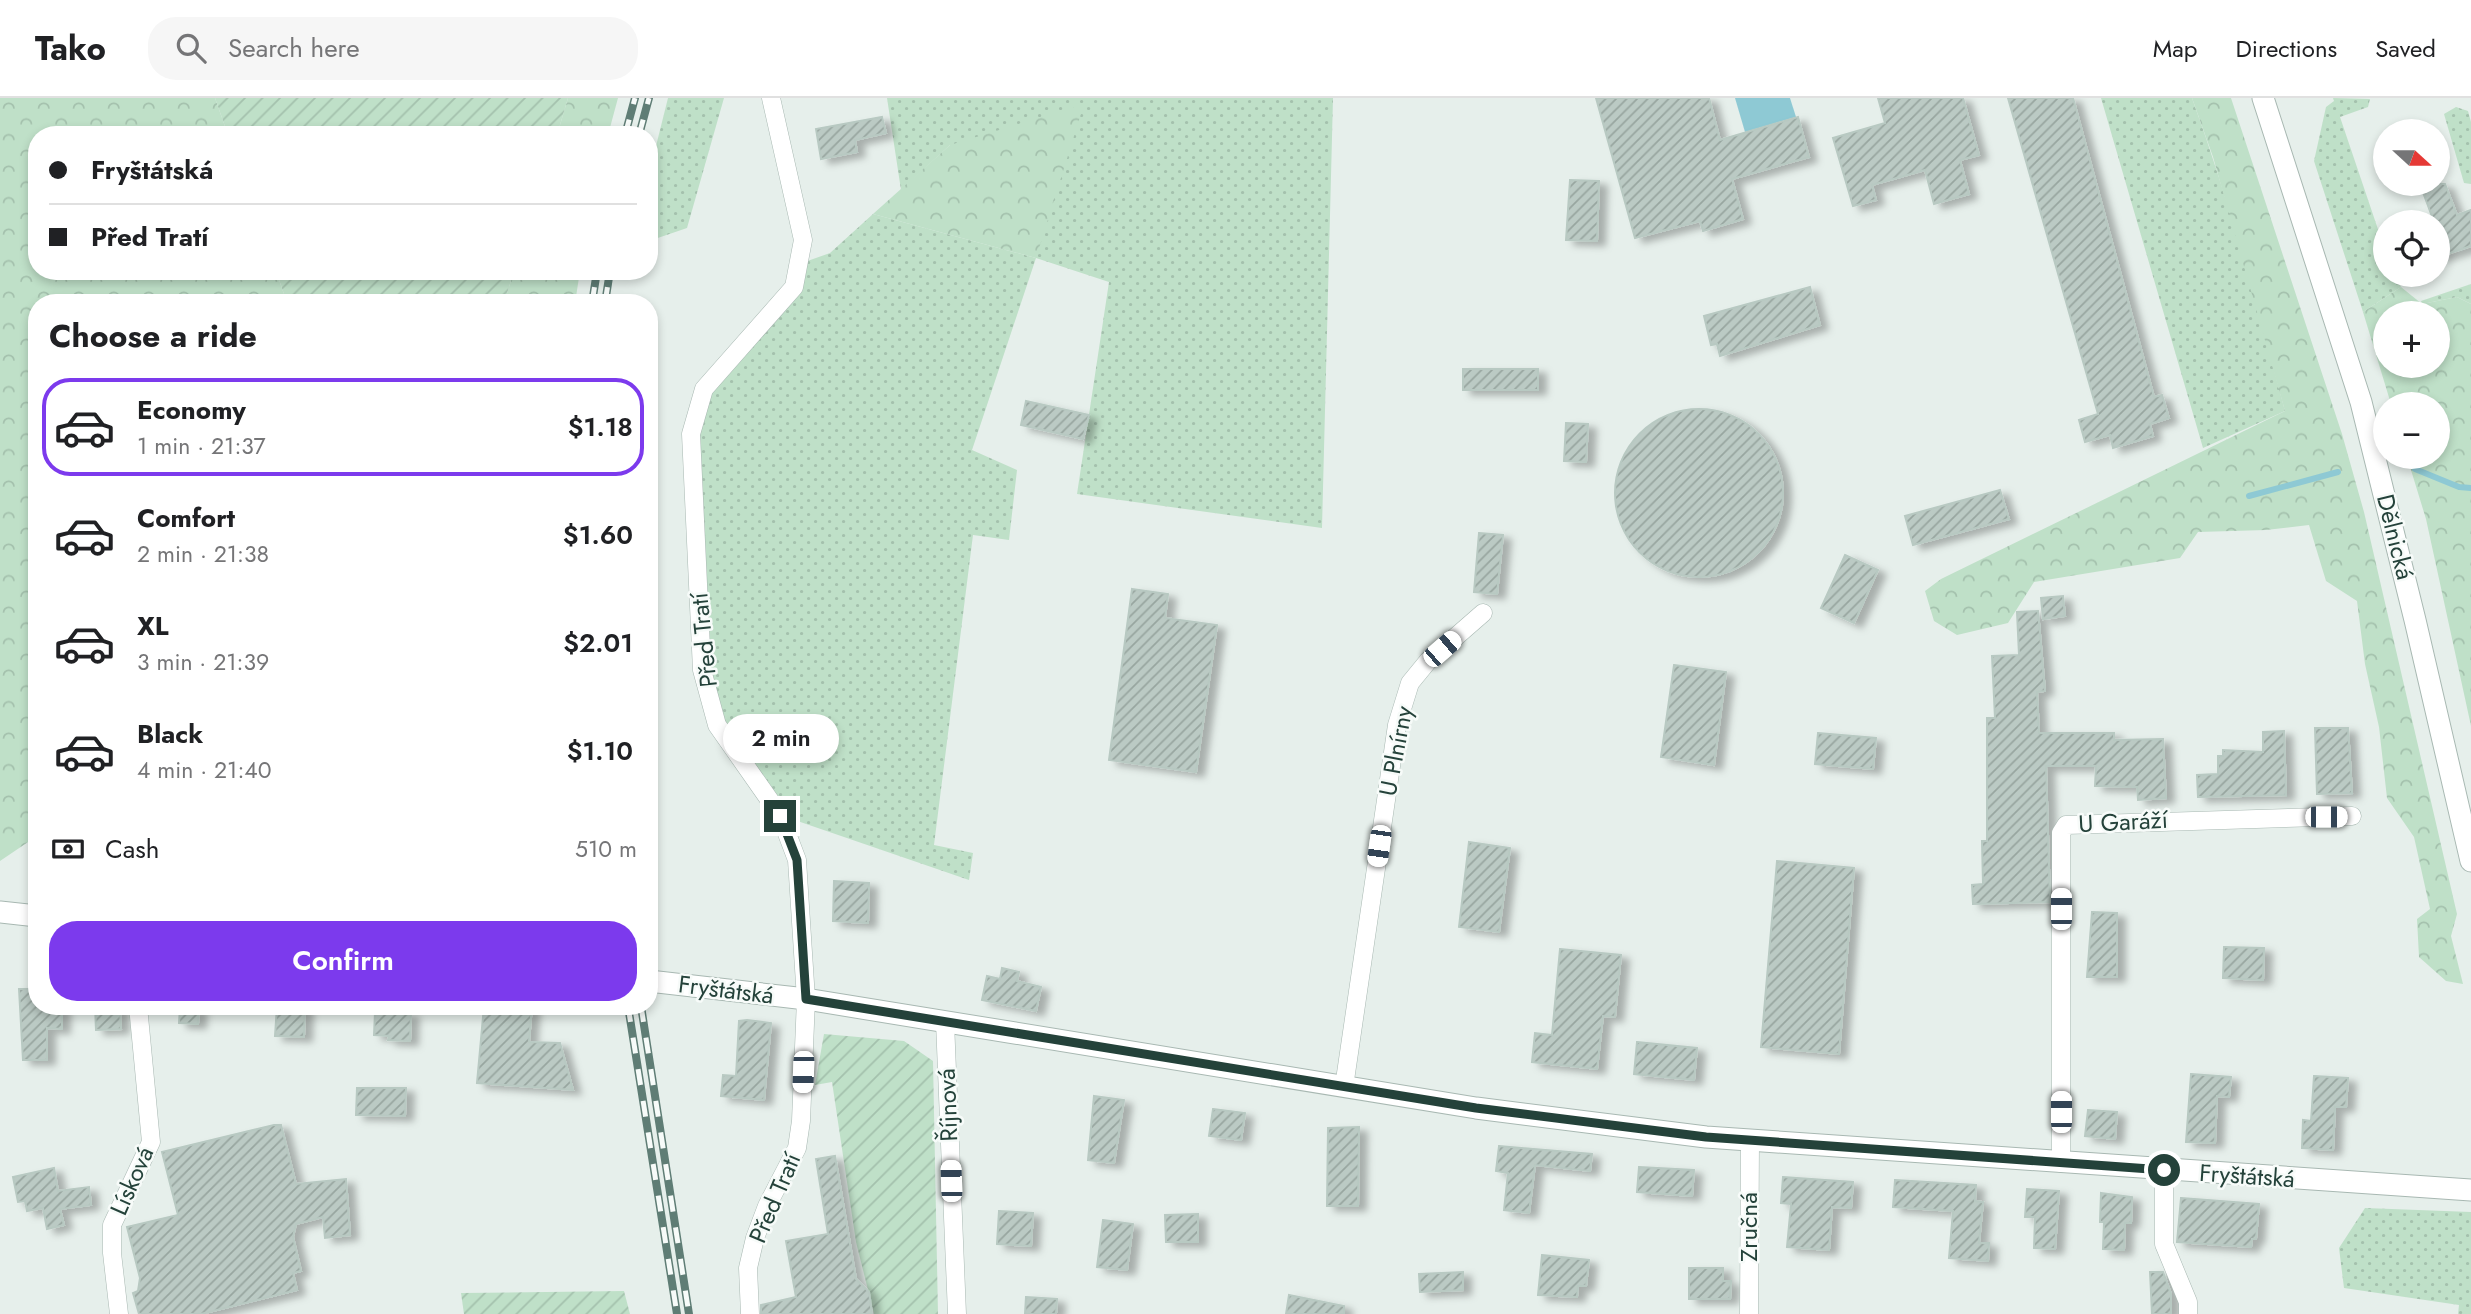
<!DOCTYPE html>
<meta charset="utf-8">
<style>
:root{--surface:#fff;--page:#f6f6f6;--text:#202124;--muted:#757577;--line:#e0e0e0;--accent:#7c3aed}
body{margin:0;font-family:Jost,sans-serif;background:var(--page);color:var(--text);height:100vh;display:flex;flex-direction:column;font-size:26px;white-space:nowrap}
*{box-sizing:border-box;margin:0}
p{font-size:23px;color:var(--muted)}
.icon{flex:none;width:38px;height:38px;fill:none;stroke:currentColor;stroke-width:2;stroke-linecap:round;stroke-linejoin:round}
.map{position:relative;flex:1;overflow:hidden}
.side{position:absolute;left:28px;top:196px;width:630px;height:721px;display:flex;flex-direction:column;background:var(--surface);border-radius:28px;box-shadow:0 4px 10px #0003}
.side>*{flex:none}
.top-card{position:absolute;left:28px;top:28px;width:630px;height:154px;border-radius:28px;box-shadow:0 4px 10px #0003;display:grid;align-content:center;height:154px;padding:0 21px;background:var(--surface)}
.needle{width:46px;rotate:111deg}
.controls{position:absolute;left:2373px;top:21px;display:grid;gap:14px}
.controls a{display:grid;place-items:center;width:77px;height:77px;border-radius:50%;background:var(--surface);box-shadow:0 4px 10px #0003;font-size:35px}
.end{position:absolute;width:32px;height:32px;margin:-16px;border:9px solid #24423a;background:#fff;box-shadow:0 0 0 4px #fff}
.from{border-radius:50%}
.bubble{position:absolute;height:49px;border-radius:24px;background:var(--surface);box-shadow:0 4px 10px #0003;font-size:23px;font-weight:600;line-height:49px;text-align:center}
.car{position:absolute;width:21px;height:42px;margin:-21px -10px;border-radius:9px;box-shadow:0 0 5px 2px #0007;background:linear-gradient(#fff 24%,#345 0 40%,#fff 0 76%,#345 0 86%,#fff 0)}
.top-card b{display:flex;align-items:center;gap:24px;height:66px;font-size:26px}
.top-card b+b{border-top:2px solid var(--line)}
.top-card i{width:18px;height:18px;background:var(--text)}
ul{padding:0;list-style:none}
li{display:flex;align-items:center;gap:21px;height:98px;margin:0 14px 10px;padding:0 7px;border:4px solid transparent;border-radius:28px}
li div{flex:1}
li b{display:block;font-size:26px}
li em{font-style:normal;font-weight:600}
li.selected{border-color:var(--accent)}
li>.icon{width:63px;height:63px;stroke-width:1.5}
h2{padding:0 21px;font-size:32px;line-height:84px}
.pay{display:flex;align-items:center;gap:18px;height:77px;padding:0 21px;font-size:26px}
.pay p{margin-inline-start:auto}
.button{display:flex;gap:14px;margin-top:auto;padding:14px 21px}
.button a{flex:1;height:80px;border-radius:28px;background:var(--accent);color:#fff;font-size:28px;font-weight:600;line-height:80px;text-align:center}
header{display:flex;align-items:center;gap:42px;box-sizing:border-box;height:98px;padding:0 35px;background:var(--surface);border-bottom:2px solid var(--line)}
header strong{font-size:33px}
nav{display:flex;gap:38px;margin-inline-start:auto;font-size:24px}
.search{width:490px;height:63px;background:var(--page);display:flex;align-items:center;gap:18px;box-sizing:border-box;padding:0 24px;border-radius:28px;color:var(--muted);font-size:26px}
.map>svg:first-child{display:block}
.grass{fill:url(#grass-dots)}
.forest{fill:url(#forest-crowns);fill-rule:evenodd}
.garden{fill:url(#garden-furrows)}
.water{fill:#8ec9d4}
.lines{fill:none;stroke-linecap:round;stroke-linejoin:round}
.stream{stroke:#8ec9d4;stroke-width:6}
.building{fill:url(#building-hatch);stroke:#b8c9c2;stroke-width:2;filter:url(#shadow)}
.minor-casing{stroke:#a8b8b2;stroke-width:19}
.tertiary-casing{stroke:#a8b8b2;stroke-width:23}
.minor{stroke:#fff;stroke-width:18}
.tertiary{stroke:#fff;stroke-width:21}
.rail-casing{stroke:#5f7d75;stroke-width:8}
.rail{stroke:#f7fbf9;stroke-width:5;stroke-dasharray:16;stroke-linecap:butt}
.route{stroke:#24423a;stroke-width:9}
.labels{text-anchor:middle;stroke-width:5;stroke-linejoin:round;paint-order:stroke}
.street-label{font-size:24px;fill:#24423a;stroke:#f7fbf9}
</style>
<header>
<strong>Tako</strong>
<div class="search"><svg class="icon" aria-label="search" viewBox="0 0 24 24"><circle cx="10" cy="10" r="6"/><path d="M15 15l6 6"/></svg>Search here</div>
<nav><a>Map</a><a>Directions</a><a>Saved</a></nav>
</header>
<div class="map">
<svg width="2471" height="1216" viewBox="0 0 2471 1216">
<defs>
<pattern id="grass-dots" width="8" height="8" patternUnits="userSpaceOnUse" patternTransform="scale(1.75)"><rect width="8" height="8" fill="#bfe0c8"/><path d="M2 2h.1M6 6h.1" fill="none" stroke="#a4c1ad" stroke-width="1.8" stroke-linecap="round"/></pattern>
<pattern id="forest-crowns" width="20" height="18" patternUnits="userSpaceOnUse" patternTransform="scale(1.75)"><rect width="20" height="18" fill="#bfe0c8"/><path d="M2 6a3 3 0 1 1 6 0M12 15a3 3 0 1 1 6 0" fill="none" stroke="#a4c1ad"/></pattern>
<pattern id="garden-furrows" width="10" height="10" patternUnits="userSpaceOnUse" patternTransform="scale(1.75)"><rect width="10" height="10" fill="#bfe0c8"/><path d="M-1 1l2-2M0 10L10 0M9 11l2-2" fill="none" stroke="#a4c1ad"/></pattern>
<pattern id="building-hatch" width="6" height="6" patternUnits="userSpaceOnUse" patternTransform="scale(1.75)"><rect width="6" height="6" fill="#bbcac4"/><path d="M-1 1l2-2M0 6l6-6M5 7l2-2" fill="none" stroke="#98a6a0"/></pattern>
<filter id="shadow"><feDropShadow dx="8" dy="4.5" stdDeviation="3.5" flood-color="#0004"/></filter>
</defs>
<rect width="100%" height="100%" fill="#e6efeb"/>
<g class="grass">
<path d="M 668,0 L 724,0 L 687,130 L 649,143 L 649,76 Z"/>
<path d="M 887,0 L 1333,0 L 1322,430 L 1077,396 L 1109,184 L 1036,160 L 972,352 L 1017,372 L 1009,442 L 973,437 L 934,747 L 973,755 L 969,782 L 780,717 L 739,661 L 702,572 L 691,336 L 704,291 L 794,189 L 799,166 L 830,155 L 873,116 L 1036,160 L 950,47 L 901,92 Z"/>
<path d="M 2101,0 L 2192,0 C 2229,102 2257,208 2285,313 L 2203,350 Z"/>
<path d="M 2333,0 L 2370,1 L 2368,9 L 2340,19 L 2385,152 L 2385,177 L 2395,177 L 2401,189 L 2363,214 L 2314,63 L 2326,9 L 2334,3 Z"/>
<path d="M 2456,9 L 2468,13 L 2471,24 L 2471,86 L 2464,85 L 2444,16 Z"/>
<path d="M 2471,186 L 2471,206 L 2457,199 L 2422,206 L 2421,203 Z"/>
<path d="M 2365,1110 L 2471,1114 L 2471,1216 L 2458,1216 L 2459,1207 L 2344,1190 L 2339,1150 Z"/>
</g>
<g class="forest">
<path d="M 0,0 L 215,0 L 228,37 L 37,37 L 37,173 L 276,173 L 287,205 L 37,205 L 37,738 L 0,763 Z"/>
<path d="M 568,0 L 618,0 L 608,37 L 557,37 Z"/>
<path d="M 2192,0 L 2231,0 L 2342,336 L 2364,414 L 2457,816 L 2451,838 L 2463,886 L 2446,883 L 2419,859 L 2417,821 L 2430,811 L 2414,739 L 2387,700 L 2379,629 L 2365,566 L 2357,503 L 2326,483 L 2309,427 L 2266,432 L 2198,434 L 2180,460 L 2034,484 L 2008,525 L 1957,537 L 1934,523 L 1925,493 L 1941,481 L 2285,313 L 2213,59 Z"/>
<path d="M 1084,6 L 1036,160 L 873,116 L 950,47 Z"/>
<path d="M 514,173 L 580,173 L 575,205 L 504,205 Z"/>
<path d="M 2401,189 L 2422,206 L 2457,199 L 2471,206 L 2471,628 L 2426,421 L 2407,359 L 2438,359 L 2438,306 L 2391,306 L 2363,214 ZM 2438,215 L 2438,268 L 2385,268 L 2385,215 Z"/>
</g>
<g class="garden">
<path d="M 215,0 L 568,0 L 557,37 L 228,37 Z"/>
<path d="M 276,173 L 514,173 L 504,205 L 287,205 Z"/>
<path d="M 824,936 L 904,943 L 933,963 L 938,1216 L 874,1216 L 856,1144 L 832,984 L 815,987 Z"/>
<path d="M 624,1193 L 630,1216 L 464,1216 L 461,1195 Z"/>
</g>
<path class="water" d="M 1735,0 L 1790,0 L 1796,19 L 1745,34 Z"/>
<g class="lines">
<g class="stream">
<path d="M 2415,371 L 2459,389 L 2471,390"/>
<path d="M 2249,398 L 2338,374"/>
</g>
</g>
<g class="building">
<path d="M 1596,0 L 1709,0 L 1720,42 L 1798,19 L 1809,59 L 1732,81 L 1743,121 L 1703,133 L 1700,123 L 1635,140 Z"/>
<path d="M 1878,0 L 1963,0 L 1979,57 L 1960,62 L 1969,96 L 1934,106 L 1925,72 L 1872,87 L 1876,102 L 1853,108 L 1833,40 L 1885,25 Z"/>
<path d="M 2008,0 L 2073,0 L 2154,299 L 2162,297 L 2169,320 L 2150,326 L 2153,338 L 2113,350 L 2110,337 L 2085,344 L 2079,322 L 2098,316 Z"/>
<path d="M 882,19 L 886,35 L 855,42 L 857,54 L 821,61 L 816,31 Z"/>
<path d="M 1570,82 L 1599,83 L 1597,143 L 1566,142 Z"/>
<path d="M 2420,86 L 2445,86 L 2457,117 L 2471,112 L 2471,148 L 2438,159 L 2438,124 L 2434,124 Z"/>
<path d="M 1810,189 L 1820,227 L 1720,258 L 1717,246 L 1711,247 L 1704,218 Z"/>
<rect x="1463" y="271" width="75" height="21"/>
<path d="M 1026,303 L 1089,317 L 1083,341 L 1021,327 Z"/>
<circle cx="1699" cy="395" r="84"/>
<path d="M 1566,325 L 1588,326 L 1586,364 L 1564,363 Z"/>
<path d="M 2000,392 L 2009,421 L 1913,447 L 1905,418 Z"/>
<path d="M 1479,435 L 1503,437 L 1497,496 L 1474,494 Z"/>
<path d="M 1845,457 L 1878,472 L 1854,525 L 1821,510 Z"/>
<path d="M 1132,491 L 1168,496 L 1165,520 L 1217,527 L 1196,674 L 1109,662 Z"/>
<path d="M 2063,498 L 2065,518 L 2043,521 L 2041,500 Z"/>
<path d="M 2038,513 L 2045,593 L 2037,594 L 2039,635 L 2114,635 L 2114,642 L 2163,641 L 2166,700 L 2138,702 L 2137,689 L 2095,688 L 2096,668 L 2046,668 L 2050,804 L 1973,806 L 1972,787 L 1983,786 L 1982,743 L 1987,743 L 1987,620 L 1995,620 L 1992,558 L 2019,557 L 2017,514 Z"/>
<path d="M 1674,567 L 1726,574 L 1714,667 L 1661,659 Z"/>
<path d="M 2315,630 L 2348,630 L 2352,695 L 2317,696 Z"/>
<path d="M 2284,633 L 2286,697 L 2198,699 L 2197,677 L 2218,676 L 2218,658 L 2223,658 L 2223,652 L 2263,654 L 2263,634 Z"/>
<path d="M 1818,635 L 1876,640 L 1873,671 L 1815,666 Z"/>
<path d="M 1469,744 L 1510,750 L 1499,834 L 1459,829 Z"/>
<path d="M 1777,763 L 1854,770 L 1839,956 L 1761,949 Z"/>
<path d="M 834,783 L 869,785 L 868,825 L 833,823 Z"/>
<path d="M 2092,814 L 2117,815 L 2117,879 L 2087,879 Z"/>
<path d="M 2224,849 L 2264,850 L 2263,882 L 2223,880 Z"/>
<path d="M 1560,851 L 1621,857 L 1615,919 L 1603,918 L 1597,971 L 1532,964 L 1535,935 L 1552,937 Z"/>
<path d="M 1002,870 L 1019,874 L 1017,883 L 1041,889 L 1036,913 L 982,902 L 987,878 L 1000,881 Z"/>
<path d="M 19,891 L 37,891 L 37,908 L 62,908 L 62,931 L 47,930 L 47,962 L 23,962 Z"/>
<path d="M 95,908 L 120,908 L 121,931 L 96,932 Z"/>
<path d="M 277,908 L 305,908 L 304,939 L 275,938 Z"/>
<path d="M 484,908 L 532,908 L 529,944 L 560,945 L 573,992 L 477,985 Z"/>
<path d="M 180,909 L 199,910 L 198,926 L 179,925 Z"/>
<path d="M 375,914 L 411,915 L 410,943 L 388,942 L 389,938 L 374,937 Z"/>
<path d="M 747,922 L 771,925 L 764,1002 L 721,998 L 723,977 L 736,978 L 739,923 Z"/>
<path d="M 1637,944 L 1697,950 L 1694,982 L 1634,976 Z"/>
<path d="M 2191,976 L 2231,979 L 2229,999 L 2217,998 L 2215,1045 L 2186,1044 Z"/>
<path d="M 2314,978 L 2348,980 L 2346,1009 L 2335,1009 L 2333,1052 L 2302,1050 L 2303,1022 L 2311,1023 Z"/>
<path d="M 357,990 L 406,990 L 405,1018 L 356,1017 Z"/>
<path d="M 1094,998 L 1124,1002 L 1114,1065 L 1088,1062 Z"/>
<path d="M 1213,1011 L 1245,1015 L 1241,1042 L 1209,1038 Z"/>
<path d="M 2088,1012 L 2117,1014 L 2115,1041 L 2085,1038 Z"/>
<path d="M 274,1027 L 281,1027 L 296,1086 L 346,1081 L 350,1137 L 325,1140 L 323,1119 L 296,1126 L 293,1139 L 301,1173 L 293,1175 L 297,1192 L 201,1216 L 139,1216 L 133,1195 L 138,1193 L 140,1180 L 127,1129 L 178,1117 L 162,1054 Z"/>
<path d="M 1359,1029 L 1358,1108 L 1327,1108 L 1328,1030 Z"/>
<path d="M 1499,1048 L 1592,1056 L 1590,1073 L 1535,1067 L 1529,1115 L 1504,1112 L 1508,1075 L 1496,1073 Z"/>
<path d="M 835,1058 L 856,1181 L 869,1194 L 872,1216 L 761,1216 L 761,1207 L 796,1199 L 786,1143 L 828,1136 L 816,1061 Z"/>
<path d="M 1639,1069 L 1694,1072 L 1692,1098 L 1637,1094 Z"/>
<path d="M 54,1070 L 58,1093 L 89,1089 L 91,1107 L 60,1111 L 64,1127 L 47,1131 L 43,1110 L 27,1113 L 25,1103 L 18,1104 L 13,1079 Z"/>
<path d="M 1783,1079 L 1853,1084 L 1851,1110 L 1832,1109 L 1829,1152 L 1787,1149 L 1791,1106 L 1781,1105 Z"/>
<path d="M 1895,1082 L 1976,1087 L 1975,1103 L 1983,1104 L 1979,1145 L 1989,1145 L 1988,1163 L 1949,1160 L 1953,1113 L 1893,1109 Z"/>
<path d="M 2027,1091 L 2059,1093 L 2055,1151 L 2034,1150 L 2035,1119 L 2025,1119 Z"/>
<path d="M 2101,1095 L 2132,1099 L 2131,1125 L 2125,1125 L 2124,1152 L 2103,1151 L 2104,1124 L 2100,1124 Z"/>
<path d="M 2181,1100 L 2259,1106 L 2256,1141 L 2252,1141 L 2251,1149 L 2177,1144 Z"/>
<path d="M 999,1113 L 1033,1115 L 1031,1148 L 997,1146 Z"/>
<path d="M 1198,1116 L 1198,1144 L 1166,1144 L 1165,1117 Z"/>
<path d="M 1103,1122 L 1133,1126 L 1127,1172 L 1097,1169 Z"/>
<path d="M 1542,1157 L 1589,1162 L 1586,1188 L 1578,1188 L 1577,1199 L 1538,1197 Z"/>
<path d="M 1689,1170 L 1723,1170 L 1723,1183 L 1731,1183 L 1730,1201 L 1689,1201 Z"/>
<path d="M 1463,1174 L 1463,1192 L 1420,1194 L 1419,1176 Z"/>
<path d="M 2150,1174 L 2163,1174 L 2171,1196 L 2171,1216 L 2152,1216 Z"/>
<path d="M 1289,1197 L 1344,1208 L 1344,1216 L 1286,1216 Z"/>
<path d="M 1026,1199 L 1057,1201 L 1056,1216 L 1025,1216 Z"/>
</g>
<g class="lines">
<defs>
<g id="minor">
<path d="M 945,924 L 957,1216"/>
<path d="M 1344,989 L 1397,627 L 1410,585 L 1428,563 L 1483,515"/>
<path d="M 2061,1065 L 2061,735 L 2066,727 L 2352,718"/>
<path d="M 2164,1072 L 2164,1146 L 2188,1204 L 2188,1216"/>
<path d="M 119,1216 L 112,1155 L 112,1127 L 151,1044 L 138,908"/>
<path d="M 750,1216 L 748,1170 L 755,1140 L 767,1108 L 797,1050 L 801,1023 L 806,901 L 797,762 L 780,717 L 717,627 L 702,572 L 691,336 L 704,291 L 794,189 L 803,142 L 771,0"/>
<path d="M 1749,1216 L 1750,1042"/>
</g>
<g id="tertiary">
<path d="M 2263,0 L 2361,304 L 2415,522 L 2471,763"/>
<path d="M 0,814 L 37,818"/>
<path d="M 649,883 L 806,901 L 1476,1010 L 1706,1039 L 2471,1092"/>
</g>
</defs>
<use href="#minor" class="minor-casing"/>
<use href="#tertiary" class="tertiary-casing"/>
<use href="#minor" class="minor"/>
<use href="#tertiary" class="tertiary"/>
<defs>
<g id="rail">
<path d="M 625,37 L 635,0"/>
<path d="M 639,37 L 649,0"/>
<path d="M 592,205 L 597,173"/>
<path d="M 605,205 L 610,173"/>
<path d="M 628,908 L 677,1216"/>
<path d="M 641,908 L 689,1216"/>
</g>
</defs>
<use href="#rail" class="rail-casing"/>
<use href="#rail" class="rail"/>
</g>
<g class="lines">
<path class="route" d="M 780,718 L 797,762 L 806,901 L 1476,1010 L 1706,1039 L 2164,1072"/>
</g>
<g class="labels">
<g class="street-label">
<text transform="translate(2395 439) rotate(76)" y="8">Dělnická</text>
<text transform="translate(704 542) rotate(-96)" y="8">Před Tratí</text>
<text transform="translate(1396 653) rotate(-79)" y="8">U Plnírny</text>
<text transform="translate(2123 724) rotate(-3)" y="8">U Garáží</text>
<text transform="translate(726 892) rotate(7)" y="8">Fryštátská</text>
<text transform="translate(948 1007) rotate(-92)" y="8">Říjnová</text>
<text transform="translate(2247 1078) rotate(4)" y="8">Fryštátská</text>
<text transform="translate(132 1083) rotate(-66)" y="8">Lísková</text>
<text transform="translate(775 1100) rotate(-67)" y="8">Před Tratí</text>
<text transform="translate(1749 1129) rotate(-90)" y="8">Zručná</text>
</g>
</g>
</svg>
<div class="controls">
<a><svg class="needle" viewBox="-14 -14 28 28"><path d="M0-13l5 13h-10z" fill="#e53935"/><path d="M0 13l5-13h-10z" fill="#757577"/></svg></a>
<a><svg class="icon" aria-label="locate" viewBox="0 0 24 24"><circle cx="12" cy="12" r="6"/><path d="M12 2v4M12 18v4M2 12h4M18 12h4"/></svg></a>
<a>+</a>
<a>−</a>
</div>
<i class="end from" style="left:2164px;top:1072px"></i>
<i class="end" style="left:780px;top:718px"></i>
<div class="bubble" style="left:723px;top:616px;width:116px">2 min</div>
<i class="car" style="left:1442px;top:551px;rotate:49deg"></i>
<i class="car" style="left:2326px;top:719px;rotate:90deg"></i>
<i class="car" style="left:1379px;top:748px;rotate:188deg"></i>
<i class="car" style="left:2061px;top:811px;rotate:0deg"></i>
<i class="car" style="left:803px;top:974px;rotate:182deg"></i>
<i class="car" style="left:2061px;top:1014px;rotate:0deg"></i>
<i class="car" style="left:951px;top:1083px;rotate:358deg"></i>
<div class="top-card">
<b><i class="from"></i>Fryštátská</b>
<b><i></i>Před Tratí</b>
</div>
<section class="side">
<h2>Choose a ride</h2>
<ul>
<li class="selected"><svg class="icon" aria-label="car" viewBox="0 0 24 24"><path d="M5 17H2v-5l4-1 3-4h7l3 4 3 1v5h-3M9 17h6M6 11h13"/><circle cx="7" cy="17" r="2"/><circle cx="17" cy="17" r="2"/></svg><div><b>Economy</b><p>1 min · 21:37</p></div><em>$1.18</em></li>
<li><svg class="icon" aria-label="car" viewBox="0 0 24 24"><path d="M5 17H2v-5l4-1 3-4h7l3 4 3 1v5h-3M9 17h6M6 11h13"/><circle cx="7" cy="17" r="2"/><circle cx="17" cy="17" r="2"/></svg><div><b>Comfort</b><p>2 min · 21:38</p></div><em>$1.60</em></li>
<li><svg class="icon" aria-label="car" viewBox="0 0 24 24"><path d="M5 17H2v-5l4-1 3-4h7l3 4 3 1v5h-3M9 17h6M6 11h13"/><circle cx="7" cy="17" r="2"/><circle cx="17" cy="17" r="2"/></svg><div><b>XL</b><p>3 min · 21:39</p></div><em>$2.01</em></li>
<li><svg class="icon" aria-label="car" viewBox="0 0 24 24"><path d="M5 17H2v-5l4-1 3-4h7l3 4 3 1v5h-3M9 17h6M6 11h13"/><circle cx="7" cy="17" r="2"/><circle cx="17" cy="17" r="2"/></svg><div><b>Black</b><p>4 min · 21:40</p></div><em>$1.10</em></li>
</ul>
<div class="pay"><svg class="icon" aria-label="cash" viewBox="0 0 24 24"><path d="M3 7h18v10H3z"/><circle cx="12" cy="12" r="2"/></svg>Cash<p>510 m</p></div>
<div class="button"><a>Confirm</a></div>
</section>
</div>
